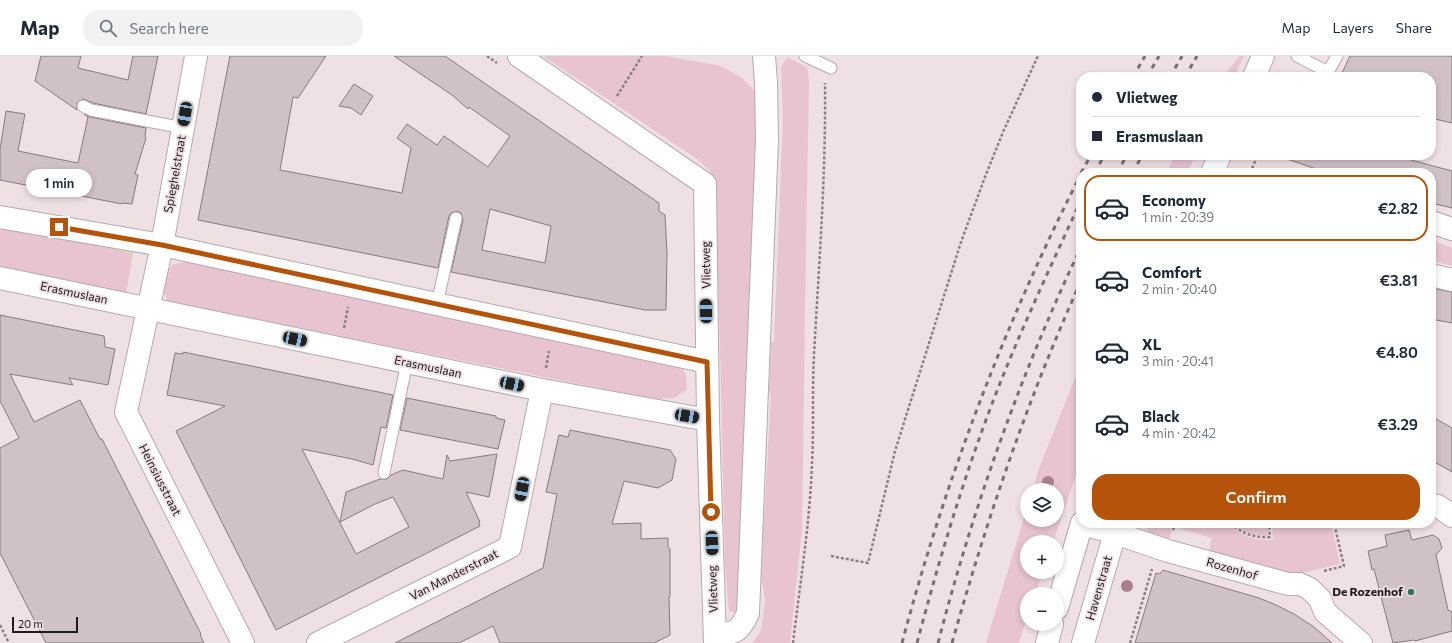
<!DOCTYPE html>
<meta charset="utf-8">
<style>
:root{--surface:#fff;--page:#f2f2f3;--text:#1f2937;--muted:#747a83;--line:#e0e1e3;--accent:#b45309}
body{margin:0;font-family:Commissioner,sans-serif;background:var(--page);color:var(--text);height:100vh;display:flex;flex-direction:column;font-size:15px;white-space:nowrap}
*{box-sizing:border-box;margin:0}
p{font-size:13px;color:var(--muted)}
.icon{flex:none;width:22px;height:22px;fill:none;stroke:currentColor;stroke-width:2;stroke-linecap:round;stroke-linejoin:round}
.map{position:relative;flex:1;overflow:hidden}
.drawer{position:absolute;left:1076px;top:112px;width:360px;height:360px;display:flex;flex-direction:column;background:var(--surface);border-radius:16px;box-shadow:0 2px 6px #0003}
.drawer>*{flex:none}
.banner{position:absolute;left:1076px;top:16px;width:360px;height:88px;border-radius:16px;box-shadow:0 2px 6px #0003;display:grid;align-content:center;height:88px;padding:0 16px;background:var(--surface)}
.tools{position:absolute;left:1020px;top:427px;display:grid;gap:8px}
.tools a{display:grid;place-items:center;width:44px;height:44px;border-radius:50%;background:var(--surface);box-shadow:0 2px 6px #0003;font-size:20px}
.scale{position:absolute;left:12px;bottom:10px;width:66px;box-sizing:border-box;padding-left:4px;border:2px solid #1f1a1b;border-top:0;font-size:11px;line-height:14px;white-space:nowrap;color:#1f1a1b;-webkit-text-stroke:3px #efe0e4;paint-order:stroke}
.end{position:absolute;width:18px;height:18px;margin:-9px;border:5px solid #b45309;background:#fff;box-shadow:0 0 0 2px #fff}
.from{border-radius:50%}
.bubble{position:absolute;height:28px;border-radius:14px;background:var(--surface);box-shadow:0 2px 6px #0003;font-size:13px;font-weight:600;line-height:28px;text-align:center}
.car{position:absolute;width:12px;height:24px;margin:-12px -6px;border-radius:5px;box-shadow:0 0 3px 1px #0007;background:linear-gradient(#222 24%,#8ab4d8 0 40%,#222 0 76%,#8ab4d8 0 86%,#222 0)}
.banner b{display:flex;align-items:center;gap:14px;height:38px;font-size:15px}
.banner b+b{border-top:1px solid var(--line)}
.banner i{width:10px;height:10px;background:var(--text)}
ul{padding:7px 0 0;list-style:none}
li{display:flex;align-items:center;gap:12px;height:66px;margin:0 8px 6px;padding:0 8px;border:2px solid transparent;border-radius:16px}
li div{flex:1}
li b{display:block;font-size:15px}
li em{font-style:normal;font-weight:600}
li.on{border-color:var(--accent)}
li>.icon{width:36px;height:36px;stroke-width:1.5}
.action{display:flex;gap:8px;margin-top:auto;padding:8px 16px}
.action a{flex:1;height:46px;border-radius:16px;background:var(--accent);color:#fff;font-size:16px;font-weight:600;line-height:46px;text-align:center}
header{display:flex;align-items:center;gap:24px;box-sizing:border-box;height:56px;padding:0 20px;background:var(--surface);border-bottom:1px solid var(--line)}
header strong{font-size:19px}
nav{display:flex;gap:22px;margin-inline-start:auto;font-size:14px}
.search{width:280px;height:36px;background:var(--page);display:flex;align-items:center;gap:10px;box-sizing:border-box;padding:0 14px;border-radius:16px;color:var(--muted);font-size:15px}
.map>svg:first-child{display:block}
.green{fill:#e7c4cf}
.building{fill:#cfc1c5;stroke:#877a7e;fill-rule:evenodd}
.lines{fill:none;stroke-linecap:round;stroke-linejoin:round}
.service-casing{stroke:#b7a9ad;stroke-width:13}
.minor-casing{stroke:#b7a9ad;stroke-width:24}
.secondary-casing{stroke:#b7a9ad;stroke-width:24}
.path{stroke:#8b8184;stroke-width:2.5;stroke-dasharray:3 2;stroke-linecap:butt}
.service{stroke:#fff;stroke-width:11}
.minor{stroke:#fff;stroke-width:22}
.secondary{stroke:#fff;stroke-width:22}
.rail{stroke:#7a7073;stroke-width:3;stroke-dasharray:5 5;stroke-linecap:butt}
.tree{fill:#a6808e}
.route{stroke:#b45309;stroke-width:5}
.poi-dot{fill:#2e7469;stroke:#efe0e4;stroke-width:1.5}
.labels{text-anchor:middle;stroke-width:3.5;stroke-linejoin:round;paint-order:stroke}
.street-label{font-size:12px;fill:#1f1a1b;stroke:#efe0e4}
.poi-label{font-size:12px;font-weight:bold;fill:#1f1a1b;stroke:#efe0e4;text-anchor:end}
</style>
<header>
<strong>Map</strong>
<div class="search"><svg class="icon" aria-label="search" viewBox="0 0 24 24"><circle cx="10" cy="10" r="6"/><path d="M15 15l6 6"/></svg>Search here</div>
<nav><a>Map</a><a>Layers</a><a>Share</a></nav>
</header>
<div class="map">
<svg width="1452" height="587" viewBox="0 0 1452 587">
<rect width="100%" height="100%" fill="#efe0e4"/>
<g class="green">
<path d="M 543,0 L 666,0 L 721,10 L 742,22 L 756,36 L 760,86 L 737,556 L 729,556 L 725,510 L 720,289 L 715,134 L 711,116 L 697,103 Z"/>
<path d="M 1240,0 L 1244,0 L 1234,21 L 1223,21 Z"/>
<path d="M 787,1 L 807,11 L 809,26 L 806,187 L 802,474 L 790,587 L 752,587 L 761,575 L 765,544 L 761,519 L 771,337 L 769,337 L 771,286 L 774,286 L 783,59 L 781,12 Z"/>
<path d="M 1175,99 L 1196,99 L 1187,117 L 1166,117 Z"/>
<path d="M 0,170 L 133,197 L 126,238 L 0,213 Z"/>
<path d="M 1431,184 L 1452,192 L 1452,210 L 1431,204 Z"/>
<path d="M 193,205 L 679,307 L 686,319 L 687,334 L 674,342 L 655,343 L 168,246 L 161,230 L 166,218 L 173,208 Z"/>
<path d="M 1081,307 L 1081,405 L 1053,486 L 1027,486 L 1027,516 L 1043,516 L 1035,538 L 1027,538 L 1027,561 L 1019,587 L 986,587 L 1027,452 L 1027,464 L 1057,464 L 1057,434 L 1033,434 L 1038,415 Z"/>
<path d="M 1146,467 L 1173,467 L 1168,487 L 1148,477 Z"/>
<path d="M 1203,467 L 1228,467 C 1241,480 1255,485 1273,484 L 1272,467 L 1331,467 L 1340,508 L 1289,520 L 1209,494 L 1212,482 L 1177,472 L 1177,468 L 1196,471 Z"/>
<path d="M 1233,467 L 1267,467 L 1268,480 C 1255,480 1243,476 1233,467 Z"/>
</g>
<g class="building">
<path d="M 41,0 L 81,0 L 78,12 L 128,24 L 133,0 L 158,0 L 146,58 L 93,47 L 83,43 L 77,47 L 77,54 L 35,25 Z"/>
<path d="M 230,0 L 326,0 L 298,42 L 293,41 L 280,114 L 402,137 L 411,92 L 397,82 L 407,68 L 437,89 L 444,80 L 488,111 L 510,80 L 469,51 L 468,53 L 452,39 L 394,0 L 445,0 L 659,147 L 659,155 L 665,159 L 667,197 L 666,254 L 645,254 L 451,216 L 463,164 L 461,157 L 457,155 L 451,157 L 449,160 L 438,212 L 198,164 ZM 490,153 L 551,170 L 545,207 L 482,194 Z"/>
<path d="M 1350,0 L 1452,0 L 1452,67 L 1431,62 L 1431,21 L 1340,21 Z"/>
<path d="M 354,28 L 373,40 L 361,59 L 351,52 L 339,50 Z"/>
<path d="M 6,55 L 25,58 L 18,95 L 78,107 L 88,61 L 84,58 L 90,61 L 146,72 L 145,81 L 146,82 L 135,118 L 138,119 L 132,148 L 123,147 L 122,148 L 0,124 L 0,94 Z"/>
<path d="M 1285,99 L 1419,99 L 1411,104 L 1452,115 L 1452,152 L 1431,147 L 1431,117 L 1328,117 L 1284,102 Z"/>
<path d="M 1431,232 L 1452,236 L 1452,267 L 1431,263 Z"/>
<path d="M 0,259 L 104,280 L 105,287 L 105,291 L 115,293 L 108,329 L 69,322 L 73,329 L 10,318 L 34,366 L 80,344 L 100,383 L 102,383 L 201,578 L 200,579 L 204,587 L 46,587 L 0,497 L 0,392 L 19,382 L 0,345 Z"/>
<path d="M 183,296 L 393,339 L 386,372 L 381,371 L 373,409 L 352,403 L 302,393 L 356,498 L 409,471 L 393,441 L 375,448 L 340,466 L 346,436 L 380,423 L 387,423 L 391,419 L 403,414 L 443,423 L 447,399 L 450,405 L 497,398 L 489,441 L 466,436 L 480,466 L 479,467 L 480,470 L 276,574 L 176,375 L 225,350 L 167,339 L 175,297 L 183,298 Z"/>
<path d="M 407,342 L 496,360 L 496,362 L 505,364 L 498,393 L 400,374 Z"/>
<path d="M 1431,360 L 1452,372 L 1452,416 L 1431,404 Z"/>
<path d="M 570,374 L 670,394 L 676,403 L 672,424 L 658,432 L 624,425 L 612,468 L 641,467 L 641,483 L 668,482 L 668,491 L 670,493 L 670,541 L 669,541 L 670,579 L 654,587 L 500,587 L 493,570 L 459,587 L 395,587 L 543,512 L 557,438 L 546,436 L 559,379 L 568,381 Z"/>
<path d="M 1409,474 L 1412,484 L 1433,479 L 1439,483 L 1442,492 L 1436,499 L 1448,554 L 1452,556 L 1452,575 L 1415,585 L 1414,584 L 1393,587 L 1374,513 L 1372,514 L 1368,495 L 1387,490 L 1385,479 Z"/>
<path d="M 1163,514 L 1259,542 L 1276,549 L 1294,558 L 1314,571 L 1332,587 L 1135,587 L 1156,517 L 1160,518 Z"/>
</g>
<g class="lines">
<defs>
<g id="service">
<path d="M 805,0 L 831,12"/>
<path d="M 1297,0 L 1328,16 L 1337,0"/>
<path d="M 83,50 L 91,54 L 183,72"/>
<path d="M 437,248 L 456,162"/>
<path d="M 384,417 L 407,306"/>
</g>
<g id="minor">
<path d="M 196,0 L 162,189 L 126,356 L 243,587"/>
<path d="M 519,0 L 705,128 L 708,364 L 715,587"/>
<path d="M 0,161 L 162,189 L 707,306"/>
<path d="M 1431,166 L 1452,173"/>
<path d="M 1431,219 L 1452,224"/>
<path d="M 0,222 L 542,334 L 708,364"/>
<path d="M 1431,448 L 1438,450 L 1452,460"/>
<path d="M 1082,468 L 1115,477 L 1168,495 L 1288,528 L 1300,528 L 1310,533 L 1320,543 L 1325,556 L 1361,587"/>
<path d="M 715,579 C 736,576 739,577 748,557 L 767,84 L 766,26 L 764,0"/>
<path d="M 318,587 L 510,491 L 542,334"/>
<path d="M 1083,587 L 1115,477"/>
</g>
<g id="secondary">
<path d="M 1254,21 L 1263,0"/>
<path d="M 1212,117 L 1220,99"/>
<path d="M 1057,552 L 1082,467"/>
<path d="M 1047,587 L 1052,568"/>
</g>
</defs>
<use href="#service" class="service-casing"/>
<use href="#minor" class="minor-casing"/>
<use href="#secondary" class="secondary-casing"/>
<g class="path">
<path d="M 487,0 L 497,7"/>
<path d="M 617,40 L 642,0"/>
<path d="M 1250,117 L 1258,99"/>
<path d="M 344,272 L 348,251"/>
<path d="M 546,312 L 549,295"/>
<path d="M 1185,467 L 1197,467"/>
<path d="M 1231,467 C 1242,478 1255,482 1270,481 L 1269,467"/>
<path d="M 1173,474 L 1176,467"/>
<path d="M 831,500 L 868,507 L 895,395 L 961,186 L 985,121 L 1003,76 L 1038,0"/>
<path d="M 1324,515 L 1344,510 L 1334,467"/>
<path d="M 0,569 L 9,587"/>
<path d="M 793,587 C 800,527 810,467 812,407 C 814,371 812,335 814,299 C 819,208 826,118 825,27"/>
<path d="M 1130,587 L 1152,513"/>
</g>
<use href="#service" class="service"/>
<use href="#minor" class="minor"/>
<use href="#secondary" class="secondary"/>
<g class="rail">
<path d="M 1133,21 L 1145,0"/>
<path d="M 1147,21 L 1159,0"/>
<path d="M 1170,21 L 1182,0"/>
<path d="M 1185,21 L 1197,0"/>
<path d="M 1081,117 L 1091,99"/>
<path d="M 1095,117 L 1104,99"/>
<path d="M 1117,117 L 1127,99"/>
<path d="M 1133,117 L 1142,99"/>
<path d="M 902,587 C 945,425 1005,267 1081,118"/>
<path d="M 917,587 C 942,493 970,400 1007,310 C 1030,254 1056,199 1081,144"/>
<path d="M 938,587 C 973,452 1021,317 1081,191"/>
<path d="M 952,587 C 987,463 1028,342 1081,225"/>
</g>
</g>
<g class="tree">
<circle cx="1048" cy="426" r="6"/>
<circle cx="1127" cy="530" r="6"/>
</g>
<g class="lines">
<path class="route" d="M 59,171 L 162,189 L 707,306 L 711,456"/>
</g>
<circle class="poi-dot" cx="1411" cy="536" r="4"/>
<g class="labels">
<g class="street-label">
<text transform="translate(175 118) rotate(-80)" y="4">Spieghelstraat</text>
<text transform="translate(706 209) rotate(-91)" y="4">Vlietweg</text>
<text transform="translate(74 237) rotate(12)" y="4">Erasmuslaan</text>
<text transform="translate(428 311) rotate(12)" y="4">Erasmuslaan</text>
<text transform="translate(160 424) rotate(63)" y="4">Heinsiusstraat</text>
<text transform="translate(1232 513) rotate(16)" y="4">Rozenhof</text>
<text transform="translate(454 519) rotate(-27)" y="4">Van Manderstraat</text>
<text transform="translate(1099 532) rotate(-74)" y="4">Havenstraat</text>
<text transform="translate(713 533) rotate(-92)" y="4">Vlietweg</text>
</g>
<g class="poi-label">
<text x="1403" y="540">De Rozenhof</text>
</g>
</g>
</svg>
<div class="tools">
<a><svg class="icon" aria-label="layers" viewBox="0 0 24 24"><path d="M12 4l9 5-9 5-9-5zM3 14l9 5 9-5"/></svg></a>
<a>+</a>
<a>−</a>
</div>
<div class="scale">20 m</div>
<i class="end from" style="left:711px;top:456px"></i>
<i class="end" style="left:59px;top:171px"></i>
<div class="bubble" style="left:26px;top:113px;width:66px">1 min</div>
<i class="car" style="left:185px;top:58px;rotate:190deg"></i>
<i class="car" style="left:706px;top:255px;rotate:359deg"></i>
<i class="car" style="left:295px;top:283px;rotate:102deg"></i>
<i class="car" style="left:512px;top:328px;rotate:102deg"></i>
<i class="car" style="left:687px;top:360px;rotate:100deg"></i>
<i class="car" style="left:522px;top:433px;rotate:191deg"></i>
<i class="car" style="left:712px;top:487px;rotate:178deg"></i>
<div class="banner">
<b><i class="from"></i>Vlietweg</b>
<b><i></i>Erasmuslaan</b>
</div>
<section class="drawer">
<ul>
<li class="on"><svg class="icon" aria-label="car" viewBox="0 0 24 24"><path d="M5 17H2v-5l4-1 3-4h7l3 4 3 1v5h-3M9 17h6M6 11h13"/><circle cx="7" cy="17" r="2"/><circle cx="17" cy="17" r="2"/></svg><div><b>Economy</b><p>1 min · 20:39</p></div><em>€2.82</em></li>
<li><svg class="icon" aria-label="car" viewBox="0 0 24 24"><path d="M5 17H2v-5l4-1 3-4h7l3 4 3 1v5h-3M9 17h6M6 11h13"/><circle cx="7" cy="17" r="2"/><circle cx="17" cy="17" r="2"/></svg><div><b>Comfort</b><p>2 min · 20:40</p></div><em>€3.81</em></li>
<li><svg class="icon" aria-label="car" viewBox="0 0 24 24"><path d="M5 17H2v-5l4-1 3-4h7l3 4 3 1v5h-3M9 17h6M6 11h13"/><circle cx="7" cy="17" r="2"/><circle cx="17" cy="17" r="2"/></svg><div><b>XL</b><p>3 min · 20:41</p></div><em>€4.80</em></li>
<li><svg class="icon" aria-label="car" viewBox="0 0 24 24"><path d="M5 17H2v-5l4-1 3-4h7l3 4 3 1v5h-3M9 17h6M6 11h13"/><circle cx="7" cy="17" r="2"/><circle cx="17" cy="17" r="2"/></svg><div><b>Black</b><p>4 min · 20:42</p></div><em>€3.29</em></li>
</ul>
<div class="action"><a>Confirm</a></div>
</section>
</div>
